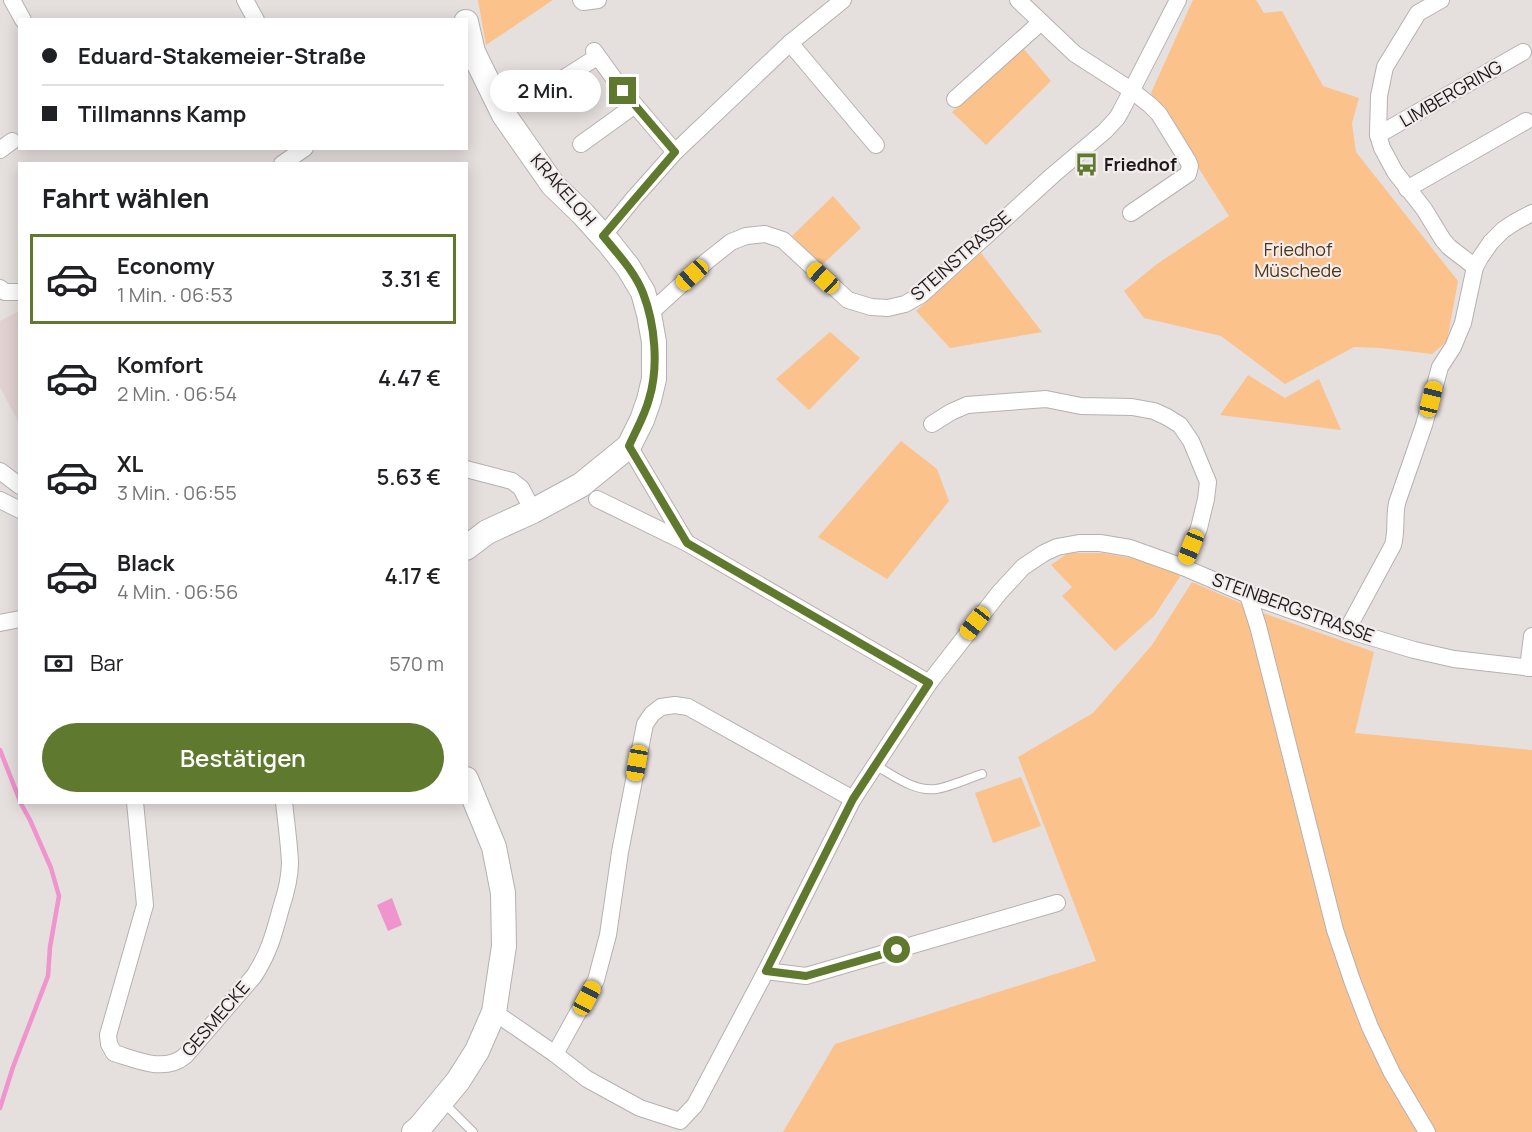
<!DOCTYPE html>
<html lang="de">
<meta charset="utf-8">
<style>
:root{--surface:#fff;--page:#f6f6f6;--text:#202124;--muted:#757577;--line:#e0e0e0;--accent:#5f7a2e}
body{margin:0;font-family:Manrope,sans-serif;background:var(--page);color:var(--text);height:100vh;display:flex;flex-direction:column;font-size:22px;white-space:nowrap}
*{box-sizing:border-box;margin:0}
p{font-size:20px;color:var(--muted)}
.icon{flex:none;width:33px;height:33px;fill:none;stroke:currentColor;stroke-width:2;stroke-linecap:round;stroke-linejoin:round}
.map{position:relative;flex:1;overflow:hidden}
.side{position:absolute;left:18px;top:162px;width:450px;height:642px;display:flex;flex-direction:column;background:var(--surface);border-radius:0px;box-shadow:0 3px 15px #0003}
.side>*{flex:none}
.hud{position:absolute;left:18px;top:18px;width:450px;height:132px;border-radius:0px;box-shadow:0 3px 15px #0003;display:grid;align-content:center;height:132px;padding:0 24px;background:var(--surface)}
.end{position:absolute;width:27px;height:27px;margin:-14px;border:8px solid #5f7a2e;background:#fff;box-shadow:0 0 0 3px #fff}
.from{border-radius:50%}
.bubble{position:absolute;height:42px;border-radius:21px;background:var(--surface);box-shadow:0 3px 15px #0003;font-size:20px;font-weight:600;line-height:42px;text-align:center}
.car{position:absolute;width:18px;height:36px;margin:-18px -9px;border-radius:8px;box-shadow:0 0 4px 2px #0007;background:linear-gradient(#f5c518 24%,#345 0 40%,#f5c518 0 76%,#345 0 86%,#f5c518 0)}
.hud b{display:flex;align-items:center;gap:21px;height:57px;font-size:22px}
.hud b+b{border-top:2px solid var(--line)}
.hud i{width:15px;height:15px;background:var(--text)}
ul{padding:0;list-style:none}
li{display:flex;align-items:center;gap:18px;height:90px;margin:0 12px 9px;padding:0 12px;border:3px solid transparent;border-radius:0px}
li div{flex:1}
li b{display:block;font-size:22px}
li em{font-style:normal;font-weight:600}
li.active{border-color:var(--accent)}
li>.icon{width:54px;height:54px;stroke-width:1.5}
h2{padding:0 24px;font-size:27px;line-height:72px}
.pay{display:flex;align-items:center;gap:15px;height:66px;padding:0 24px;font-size:22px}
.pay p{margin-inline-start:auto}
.action{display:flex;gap:12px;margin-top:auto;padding:12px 24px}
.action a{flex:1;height:69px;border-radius:36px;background:var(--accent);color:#fff;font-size:24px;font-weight:600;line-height:69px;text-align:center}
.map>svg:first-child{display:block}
.built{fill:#e1d2d1}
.green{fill:#fbc28c}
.water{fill:#ef94cd}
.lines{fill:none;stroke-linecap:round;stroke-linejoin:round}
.stream{stroke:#ef94cd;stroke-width:4.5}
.lane-casing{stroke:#b6b1b0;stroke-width:10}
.street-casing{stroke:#b6b1b0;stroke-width:18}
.secondary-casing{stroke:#b6b1b0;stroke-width:26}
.lane{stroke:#fff;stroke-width:8}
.street{stroke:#fff;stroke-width:16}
.secondary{stroke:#fff;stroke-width:24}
.route{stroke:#5f7a2e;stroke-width:8}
.labels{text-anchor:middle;stroke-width:4.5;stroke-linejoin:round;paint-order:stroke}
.street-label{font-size:18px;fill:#1b1919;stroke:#f2ecec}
.poi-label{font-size:18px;font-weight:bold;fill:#1b1919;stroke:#f2ecec;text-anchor:start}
.park-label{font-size:18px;fill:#513312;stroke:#f2ecec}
</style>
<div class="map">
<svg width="1532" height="1132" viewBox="0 0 1532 1132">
<rect width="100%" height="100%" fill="#e5dfde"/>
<path class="built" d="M 19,311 L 19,423 L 0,387 L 0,321 Z"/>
<g class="green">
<path d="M 478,0 L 553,0 L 486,45 Z"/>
<path d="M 1193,0 L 1256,0 L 1264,13 L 1282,11 L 1323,86 L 1359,98 L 1352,123 L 1356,152 L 1458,281 L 1447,341 L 1432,354 L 1380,348 L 1354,347 L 1285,384 L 1221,336 L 1144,318 L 1124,291 L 1157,264 L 1229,216 L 1151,93 Z"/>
<path d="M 1023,48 L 1051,81 L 986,145 L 952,112 Z"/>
<path d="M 833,196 L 861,228 L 822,265 L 792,236 Z"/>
<path d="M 981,253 L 1042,332 L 950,348 L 916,311 Z"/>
<path d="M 830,332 L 860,358 L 809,410 L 776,379 Z"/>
<path d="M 1248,375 L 1285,398 L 1319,379 L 1341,430 L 1220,415 Z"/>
<path d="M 901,441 L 937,469 L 949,501 L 887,579 L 818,537 Z"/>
<path d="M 1068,553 L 1103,553 L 1142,560 L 1181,575 L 1154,616 L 1115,651 L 1062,596 L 1072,587 L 1051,565 Z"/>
<path d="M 1192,582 L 1266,614 L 1374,652 L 1355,733 L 1532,750 L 1532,1132 L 783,1132 L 835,1044 L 1096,961 L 1018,757 L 1093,713 L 1152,645 Z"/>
<path d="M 1021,777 L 1041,826 L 993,843 L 975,793 Z"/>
</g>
<path class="water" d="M 392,898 L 402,925 L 388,931 L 377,905 Z"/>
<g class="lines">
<g class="stream">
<path d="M 0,750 L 20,801"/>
<path d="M 0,1108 L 13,1067 L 48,976 L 50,947 L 59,896 L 51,868 L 30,820 L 20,802"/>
</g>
<defs>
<g id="lane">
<path d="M 875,765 C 893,775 914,792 936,789 C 950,787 969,778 982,774"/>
<path d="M 443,1102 L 473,1132"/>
</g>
<g id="street">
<path d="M 12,0 L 23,20"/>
<path d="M 245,0 L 256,20"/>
<path d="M 581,0 L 583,2 L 598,0"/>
<path d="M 1018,0 L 1075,54 L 1131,90 L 1150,105 L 1159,114 L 1188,161 L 1190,166 L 1188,174 L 1131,213"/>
<path d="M 1441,0 L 1418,13 L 1385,67 L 1379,96 L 1378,135 L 1382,148 L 1395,172 L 1424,209 L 1443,240 L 1449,247 L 1475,267"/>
<path d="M 790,43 L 876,145"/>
<path d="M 594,51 L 623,91 L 675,152"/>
<path d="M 545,90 L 597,57"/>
<path d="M 955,99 L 1041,22"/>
<path d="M 1378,135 L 1523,52"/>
<path d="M 581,144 L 635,105"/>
<path d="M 0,150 L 12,141"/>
<path d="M 282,164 L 305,148"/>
<path d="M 1407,189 L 1526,121"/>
<path d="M 603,236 L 634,198 L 675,152 L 790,43 L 843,0"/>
<path d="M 0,288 L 5,292 L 20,292"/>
<path d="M 649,314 L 707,261 L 731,242 L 746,236 L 765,234 L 783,240 L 848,300 L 871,307 L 888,308 L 905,304 L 921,295 L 1053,175 L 1105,131 L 1117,118 L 1121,111 L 1178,0"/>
<path d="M 932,424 L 951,412 L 967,405 L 1046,399 L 1081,406 L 1132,407 L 1154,411 L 1167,417 L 1180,425 L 1191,441 L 1208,482 L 1206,499 L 1199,528 L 1183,567"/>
<path d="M 629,446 L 686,542"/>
<path d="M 466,469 L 512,481 L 521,488 L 533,511"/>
<path d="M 0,471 L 20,486"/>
<path d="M 597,499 L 687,543 L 929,683"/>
<path d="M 0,500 L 20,510"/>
<path d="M 1248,595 L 1258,626 L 1335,930 L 1353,983 L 1370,1027 L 1392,1073 L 1427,1132"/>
<path d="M 0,623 L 20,619"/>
<path d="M 1347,630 L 1393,545 C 1397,532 1394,517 1397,503 L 1424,425 L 1440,367 L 1453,347 L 1463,323 L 1475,267 L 1480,258 L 1491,242 L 1503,230 L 1515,222 L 1532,213"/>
<path d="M 1528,668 L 1532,636"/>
<path d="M 135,802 L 145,905 L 108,1035 L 109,1044 L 114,1053 C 137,1060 164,1073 185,1056 L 254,976 C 269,953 274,934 281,908 C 286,893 290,878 290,862 C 289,842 286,822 284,802"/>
<path d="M 766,971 L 806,976 L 1057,903"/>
<path d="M 494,1012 L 555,1054 L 587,1079 L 640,1108 L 680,1121 L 695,1105 L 766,971 L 853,799 L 929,683 L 999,593 L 1023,567 L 1044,553 L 1057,547 L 1079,543 L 1100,543 L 1130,548 L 1183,567 L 1248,595 L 1347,630 L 1414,650 L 1454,659 L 1532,668"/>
<path d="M 555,1054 L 596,980 L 608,935 L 620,852 L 645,724 L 652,714 L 661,707 L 675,705 L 688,707 L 853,799"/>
</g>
<g id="secondary">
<path d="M 466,22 L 473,52 L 504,115 L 553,185 L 583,214 L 609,243 L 628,267 L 643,292 L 649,314 L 654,342 L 654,379 L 649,400 L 642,420 L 629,446 L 581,485 L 533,511 L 487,532 L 466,548"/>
<path d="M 414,1132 L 420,1127 L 458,1081 L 477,1051 L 494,1012 L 504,946 L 503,893 L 494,847 L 466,779"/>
</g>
</defs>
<use href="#lane" class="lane-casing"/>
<use href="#street" class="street-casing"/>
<use href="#secondary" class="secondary-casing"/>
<use href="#lane" class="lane"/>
<use href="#street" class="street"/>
<use href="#secondary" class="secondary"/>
</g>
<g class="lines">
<path class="route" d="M 623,91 L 675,152 L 603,236 C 617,253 635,272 643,293 C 655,324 659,367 649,399 C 645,415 636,430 629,446 L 687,543 L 929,683 L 853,799 L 766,971 L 806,976 L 897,950"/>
</g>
<defs>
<symbol id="bus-bare" viewBox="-9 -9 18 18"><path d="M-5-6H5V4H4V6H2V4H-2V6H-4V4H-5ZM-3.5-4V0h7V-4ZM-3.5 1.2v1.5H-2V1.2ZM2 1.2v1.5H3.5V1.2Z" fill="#5f7a2e" stroke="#f2ecec" stroke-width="2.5" paint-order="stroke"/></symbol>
</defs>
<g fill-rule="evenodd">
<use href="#bus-bare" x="1070" y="148" width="33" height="33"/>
</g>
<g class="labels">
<g class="street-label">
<text transform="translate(1451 94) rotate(-30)" y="6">LIMBERGRING</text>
<text transform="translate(563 190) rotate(49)" y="6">KRAKELOH</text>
<text transform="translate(961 256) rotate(-41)" y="6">STEINSTRASSE</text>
<text transform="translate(1293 608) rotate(20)" y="6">STEINBERGSTRASSE</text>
<text transform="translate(216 1019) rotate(-49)" y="6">GESMECKE</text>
</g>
<g class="poi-label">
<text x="1104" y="171">Friedhof</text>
</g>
<g class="park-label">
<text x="1298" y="256">Friedhof<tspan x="1298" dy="21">Müschede</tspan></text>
</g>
</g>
</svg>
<i class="end from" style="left:897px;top:950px"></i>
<i class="end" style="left:623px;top:91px"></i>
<div class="bubble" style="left:490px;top:70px;width:111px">2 Min.</div>
<i class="car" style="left:692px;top:275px;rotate:228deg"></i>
<i class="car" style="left:823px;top:278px;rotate:313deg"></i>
<i class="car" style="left:1431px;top:399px;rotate:14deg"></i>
<i class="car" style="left:1191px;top:547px;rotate:202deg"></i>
<i class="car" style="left:975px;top:623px;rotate:218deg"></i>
<i class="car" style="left:637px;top:763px;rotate:190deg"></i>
<i class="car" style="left:587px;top:998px;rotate:28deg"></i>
<div class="hud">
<b><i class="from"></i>Eduard-Stakemeier-Straße</b>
<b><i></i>Tillmanns Kamp</b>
</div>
<section class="side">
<h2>Fahrt wählen</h2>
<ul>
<li class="active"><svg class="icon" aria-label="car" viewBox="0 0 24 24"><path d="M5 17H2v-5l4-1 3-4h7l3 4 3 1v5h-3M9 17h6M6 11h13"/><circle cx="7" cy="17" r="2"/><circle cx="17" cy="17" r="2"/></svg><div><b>Economy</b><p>1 Min. · 06:53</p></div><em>3.31 €</em></li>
<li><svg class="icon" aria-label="car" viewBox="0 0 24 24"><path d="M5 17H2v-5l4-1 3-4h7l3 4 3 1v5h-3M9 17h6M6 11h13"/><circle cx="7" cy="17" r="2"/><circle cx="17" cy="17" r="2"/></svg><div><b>Komfort</b><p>2 Min. · 06:54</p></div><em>4.47 €</em></li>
<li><svg class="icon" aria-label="car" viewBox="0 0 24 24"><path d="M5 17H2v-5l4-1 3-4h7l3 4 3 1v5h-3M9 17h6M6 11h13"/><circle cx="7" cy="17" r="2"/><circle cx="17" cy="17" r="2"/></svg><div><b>XL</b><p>3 Min. · 06:55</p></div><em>5.63 €</em></li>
<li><svg class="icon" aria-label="car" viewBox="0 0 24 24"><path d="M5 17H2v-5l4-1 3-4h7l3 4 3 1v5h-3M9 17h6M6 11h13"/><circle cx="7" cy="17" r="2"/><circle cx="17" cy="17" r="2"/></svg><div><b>Black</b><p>4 Min. · 06:56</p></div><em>4.17 €</em></li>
</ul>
<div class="pay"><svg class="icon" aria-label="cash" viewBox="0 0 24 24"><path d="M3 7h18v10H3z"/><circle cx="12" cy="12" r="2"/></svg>Bar<p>570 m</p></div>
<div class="action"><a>Bestätigen</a></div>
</section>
</div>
